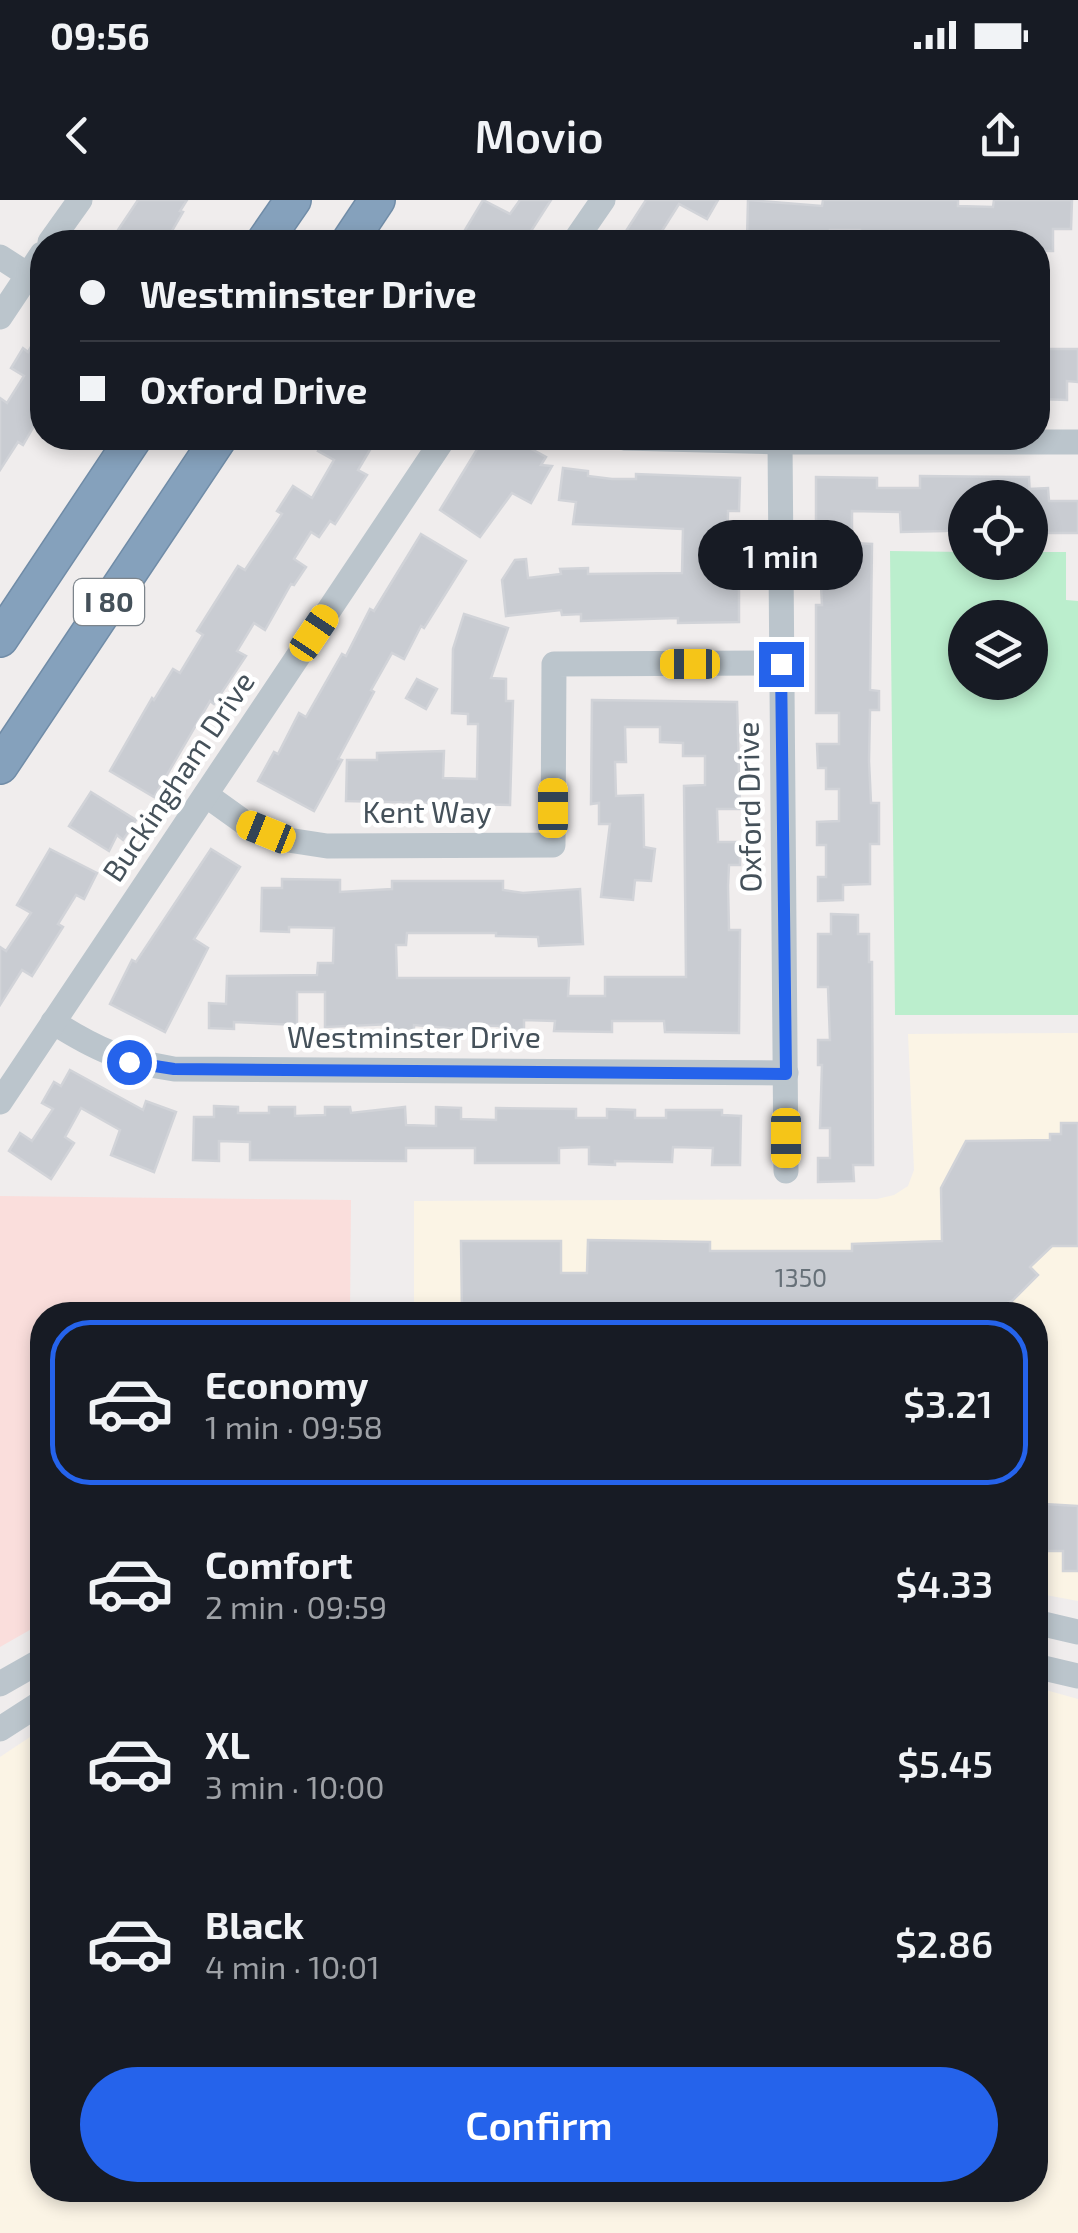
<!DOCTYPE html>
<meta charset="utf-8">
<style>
:root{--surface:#171b24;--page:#242831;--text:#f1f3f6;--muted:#9ea1a6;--line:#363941;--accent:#2563eb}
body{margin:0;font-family:"Exo 2",sans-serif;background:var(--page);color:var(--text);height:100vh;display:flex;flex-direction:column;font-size:38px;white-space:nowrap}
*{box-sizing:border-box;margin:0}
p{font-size:32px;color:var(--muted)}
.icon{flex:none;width:55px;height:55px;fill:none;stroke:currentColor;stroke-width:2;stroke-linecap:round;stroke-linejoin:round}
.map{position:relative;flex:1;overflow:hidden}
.drawer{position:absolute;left:30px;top:1102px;width:1018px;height:900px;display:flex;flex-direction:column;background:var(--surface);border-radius:40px;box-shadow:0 5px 15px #0003}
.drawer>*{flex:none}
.banner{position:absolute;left:30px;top:30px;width:1020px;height:220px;border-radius:40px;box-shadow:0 5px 15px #0003;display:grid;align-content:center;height:220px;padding:0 50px;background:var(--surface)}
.controls{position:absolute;left:948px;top:280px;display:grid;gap:20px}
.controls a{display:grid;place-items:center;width:100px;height:100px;border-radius:50%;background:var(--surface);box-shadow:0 5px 15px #0003;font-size:50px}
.end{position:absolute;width:45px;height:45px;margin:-22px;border:12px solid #2563eb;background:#fff;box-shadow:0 0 0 5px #fff}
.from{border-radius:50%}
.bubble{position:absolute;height:70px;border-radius:35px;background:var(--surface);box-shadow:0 5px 15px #0003;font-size:32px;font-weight:600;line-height:70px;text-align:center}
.car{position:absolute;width:30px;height:60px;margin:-30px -15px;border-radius:12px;box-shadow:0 0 8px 2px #0007;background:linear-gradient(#f5c518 24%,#345 0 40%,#f5c518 0 76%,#345 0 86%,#f5c518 0)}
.banner b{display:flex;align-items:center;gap:35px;height:95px;font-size:38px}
.banner b+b{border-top:2px solid var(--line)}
.banner i{width:25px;height:25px;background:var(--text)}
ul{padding:18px 0 0;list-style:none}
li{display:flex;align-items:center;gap:30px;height:165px;margin:0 20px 15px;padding:0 30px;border:5px solid transparent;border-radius:40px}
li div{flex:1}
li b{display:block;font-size:38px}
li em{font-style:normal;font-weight:600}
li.on{border-color:var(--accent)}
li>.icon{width:90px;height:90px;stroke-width:1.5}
.button{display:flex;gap:20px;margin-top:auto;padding:20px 50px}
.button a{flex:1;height:115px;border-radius:60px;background:var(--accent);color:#fff;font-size:40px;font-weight:600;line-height:115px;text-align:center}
.status{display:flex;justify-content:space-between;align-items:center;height:70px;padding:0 50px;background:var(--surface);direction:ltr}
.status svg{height:28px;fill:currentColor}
header{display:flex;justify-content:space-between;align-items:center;height:130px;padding:0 50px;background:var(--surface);font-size:45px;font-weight:600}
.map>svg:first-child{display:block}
.commercial{fill:#fbf4e5}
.medical{fill:#fadedc}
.green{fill:#bbeecd;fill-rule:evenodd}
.building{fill:#c9ccd2;stroke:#d1d3d8;stroke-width:2.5}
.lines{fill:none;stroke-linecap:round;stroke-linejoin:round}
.highway-casing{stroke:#708ca7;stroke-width:38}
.minor{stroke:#bbc5cc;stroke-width:25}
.highway{stroke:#85a1bc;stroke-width:35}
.route{stroke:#2563eb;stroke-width:12}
.labels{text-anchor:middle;stroke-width:9;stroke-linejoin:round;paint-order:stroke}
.number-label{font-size:25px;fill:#667078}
.shield{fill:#fff;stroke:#7d858c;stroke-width:2.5}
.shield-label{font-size:28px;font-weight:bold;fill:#45515a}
.street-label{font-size:30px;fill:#45515a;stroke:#fff}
</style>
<div class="status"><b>09:56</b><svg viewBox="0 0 49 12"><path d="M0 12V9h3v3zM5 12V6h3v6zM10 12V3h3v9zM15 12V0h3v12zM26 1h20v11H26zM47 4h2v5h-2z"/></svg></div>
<header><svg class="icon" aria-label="back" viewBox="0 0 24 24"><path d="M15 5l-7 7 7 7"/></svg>Movio<svg class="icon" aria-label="share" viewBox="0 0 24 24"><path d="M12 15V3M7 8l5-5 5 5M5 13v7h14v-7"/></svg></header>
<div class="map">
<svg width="1078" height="2033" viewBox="0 0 1078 2033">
<rect width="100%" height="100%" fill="#f0eded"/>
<g class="commercial">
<path d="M 1078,833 L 1078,1401 L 1035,1393 L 1035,1115 L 414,1115 L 414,1001 L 877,999 L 894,995 L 908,986 L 914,970 L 908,834 Z"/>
<path d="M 1035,1487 L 1078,1499 L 1078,2033 L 0,2033 L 0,1557 L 42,1529 L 42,1990 L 1035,1990 Z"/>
</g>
<path class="medical" d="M 0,996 L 351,1000 L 350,1115 L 42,1115 L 42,1423 L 0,1447 Z"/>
<path class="green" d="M 890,351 L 965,352 L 965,362 L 1030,362 L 1030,352 L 1066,352 L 1066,400 L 1078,401 L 1078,815 L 895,815 ZM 965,418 L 1030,418 L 1030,482 L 965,482 Z"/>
<g class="building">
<path d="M 138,0 L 187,0 L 180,11 L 183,12 L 169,36 L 163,32 L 155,42 L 110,42 Z"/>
<path d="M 483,0 L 510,14 L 520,0 L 551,0 L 524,42 L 476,42 L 462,35 Z"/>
<path d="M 646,0 L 718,0 L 707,19 L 679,4 L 655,42 L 619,42 Z"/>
<path d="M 748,0 L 822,6 L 823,0 L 958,0 L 958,6 L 993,7 L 994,0 L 1072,0 L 1071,29 L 1053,29 L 1053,51 L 1038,51 L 1038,42 L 860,42 L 860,30 L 830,30 L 830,42 L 763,42 L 747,40 Z"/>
<path d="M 42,127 L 42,212 L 23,245 L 18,242 L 0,270 L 0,198 L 7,203 L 24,176 L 11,168 L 23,148 L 28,152 Z"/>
<path d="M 1040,149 L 1078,149 L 1078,182 L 1067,181 L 1067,200 L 1039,199 Z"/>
<path d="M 326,238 L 377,238 L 358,270 L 367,275 L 335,324 L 330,321 L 319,337 L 311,332 L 294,359 L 306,367 L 294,385 L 291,384 L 265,430 L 254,423 L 237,451 L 246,456 L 214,504 L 210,501 L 154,597 L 110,571 L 152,498 L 154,500 L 173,469 L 180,473 L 203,435 L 197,431 L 238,366 L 245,370 L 282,314 L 277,311 L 293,286 L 312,298 L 334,260 L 318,251 Z"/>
<path d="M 484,238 L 511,238 L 546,257 L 541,265 L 552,266 L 531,303 L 512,293 L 480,337 L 440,310 Z"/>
<path d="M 563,268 L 588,271 L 588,276 L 612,279 L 636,279 L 636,274 L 740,278 L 739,311 L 728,311 L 727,348 L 739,349 L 739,422 L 678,423 L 678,418 L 581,421 L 581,414 L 562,415 L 561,410 L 506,416 L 502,380 L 515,360 L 526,359 L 528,378 L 561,374 L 560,369 L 588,368 L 588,374 L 682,373 L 683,329 L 573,324 L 576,302 L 559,300 Z"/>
<path d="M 920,276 L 1029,277 L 1030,298 L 965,298 L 965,329 L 945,331 L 901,332 L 900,312 L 852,311 L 852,343 L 872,344 L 870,490 L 879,491 L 879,510 L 870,510 L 869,561 L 871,603 L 879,603 L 879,644 L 870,644 L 870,684 L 843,685 L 843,700 L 818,701 L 818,677 L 826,677 L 826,645 L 817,645 L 817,622 L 839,621 L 839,589 L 826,589 L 826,568 L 818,568 L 817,544 L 839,544 L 839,513 L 816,513 L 816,405 L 822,405 L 821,385 L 827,385 L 827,351 L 816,350 L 816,277 L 877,278 L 877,288 L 920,288 Z"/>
<path d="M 1048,288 L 1049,301 L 1078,301 L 1078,333 L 1030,333 L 1030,289 Z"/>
<path d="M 421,334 L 466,361 L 424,428 L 421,426 L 404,459 L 392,453 L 371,490 L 374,492 L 338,559 L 342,560 L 314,611 L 258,581 L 274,552 L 278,554 L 299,513 L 306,517 L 342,454 L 346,456 L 370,409 L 374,411 Z"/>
<path d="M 464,414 L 508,428 L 491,478 L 506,479 L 506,501 L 513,501 L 510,605 L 346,601 L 347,560 L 377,560 L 377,553 L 444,551 L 443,578 L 477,579 L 478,524 L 468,524 L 468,514 L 452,513 L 453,449 Z"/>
<path d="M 417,479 L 437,489 L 426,509 L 406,498 Z"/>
<path d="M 592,500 L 737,502 L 740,609 L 717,609 L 718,642 L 740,642 L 740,665 L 729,665 L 728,686 L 729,730 L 740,730 L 739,833 L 665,832 L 664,821 L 612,821 L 612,832 L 554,831 L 555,821 L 524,820 L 524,831 L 500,830 L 500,826 L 470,825 L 470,830 L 414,825 L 414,830 L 393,830 L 393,824 L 325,827 L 325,792 L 297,792 L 297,825 L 234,822 L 234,829 L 209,828 L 209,803 L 226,804 L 227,776 L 317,775 L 318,763 L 333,763 L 334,728 L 289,727 L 289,732 L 261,731 L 262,688 L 282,688 L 282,679 L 340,680 L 340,692 L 392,689 L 392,681 L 503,681 L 503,690 L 523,693 L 580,689 L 583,744 L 539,746 L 538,737 L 496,736 L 496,733 L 407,733 L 406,745 L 396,745 L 397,778 L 569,778 L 568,796 L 605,796 L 605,777 L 686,777 L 684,586 L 705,585 L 705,556 L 683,556 L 683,543 L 660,542 L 660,527 L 625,527 L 626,562 L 615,562 L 616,596 L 643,595 L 644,647 L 655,649 L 651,681 L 635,680 L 633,700 L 601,697 L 610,624 L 599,624 L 599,603 L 591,604 Z"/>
<path d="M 91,592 L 136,620 L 123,640 L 117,635 L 109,651 L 69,626 Z"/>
<path d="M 50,649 L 97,673 L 84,699 L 76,695 L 58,724 L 63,727 L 32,776 L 22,770 L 0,805 L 0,747 L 6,751 L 31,713 L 17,705 Z"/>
<path d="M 211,649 L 240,667 L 194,739 L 208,748 L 165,832 L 110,804 L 132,760 L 136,762 Z"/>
<path d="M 831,714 L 858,715 L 858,734 L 869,734 L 869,762 L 872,762 L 873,965 L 853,965 L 854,981 L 818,982 L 818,958 L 830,958 L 830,928 L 820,928 L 822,865 L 818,865 L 818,840 L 830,840 L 828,787 L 818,787 L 818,734 L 831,734 Z"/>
<path d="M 70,870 L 143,910 L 146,901 L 176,912 L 154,972 L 111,955 L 120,930 L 81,908 L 65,937 L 74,943 L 51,979 L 9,951 L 20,933 L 32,941 L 53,909 L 42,903 L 54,882 L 61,886 Z"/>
<path d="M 214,906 L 238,907 L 238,913 L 269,913 L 269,907 L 295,907 L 295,916 L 325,915 L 325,907 L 350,907 L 351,913 L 405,907 L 406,925 L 436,926 L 436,907 L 461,908 L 461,919 L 496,920 L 496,908 L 576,909 L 576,918 L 607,918 L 607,909 L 635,910 L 635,918 L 666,918 L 666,910 L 722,910 L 722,915 L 741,916 L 740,965 L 712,965 L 713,948 L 673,947 L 672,962 L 615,961 L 615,965 L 589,964 L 589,947 L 559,948 L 559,963 L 475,963 L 475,948 L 406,948 L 406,961 L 250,960 L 250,942 L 219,941 L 219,961 L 193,960 L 194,917 L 214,917 Z"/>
<path d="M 1061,923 L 1078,923 L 1078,1046 L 1052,1046 L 1030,1067 L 1038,1075 L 1012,1101 L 980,1115 L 942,1115 L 942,1105 L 882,1105 L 882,1114 L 777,1114 L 777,1105 L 712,1105 L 712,1115 L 462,1115 L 461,1041 L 561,1041 L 561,1073 L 587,1073 L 588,1040 L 710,1042 L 710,1051 L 852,1051 L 852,1044 L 942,1041 L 941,988 L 966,941 L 1050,940 L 1050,934 L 1061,934 Z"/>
<path d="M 1044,1304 L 1078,1306 L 1078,1371 L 1063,1371 L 1063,1351 L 1046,1351 Z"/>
</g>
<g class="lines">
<defs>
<g id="highway">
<path d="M 264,42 L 293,0"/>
<path d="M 349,42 L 377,0"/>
<path d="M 0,439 L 134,238"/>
<path d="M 0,566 L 219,238"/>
</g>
</defs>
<use href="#highway" class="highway-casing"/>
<g class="minor">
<path d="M 50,42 L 80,0"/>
<path d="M 574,42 L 603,0"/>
<path d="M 0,57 L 28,75"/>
<path d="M 0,117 L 42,54"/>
<path d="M 624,238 L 780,242 L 1078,242"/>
<path d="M 780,242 L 786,971"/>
<path d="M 206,595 L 245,623 L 288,640 L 327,646 L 553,645 L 554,464 L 781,463"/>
<path d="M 53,822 C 97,850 123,861 174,869 L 786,873"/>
<path d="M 0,902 L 444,238"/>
<path d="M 1035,1422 L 1078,1432"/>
<path d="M 1035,1466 L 1078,1476"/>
<path d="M 0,1484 L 42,1460"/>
<path d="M 0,1529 L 42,1502"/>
</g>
<use href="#highway" class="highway"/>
</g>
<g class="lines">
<path class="route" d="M 129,862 L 174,869 L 786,874 L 781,464"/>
</g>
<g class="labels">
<g class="number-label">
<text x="801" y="1087">1350</text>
</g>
<rect class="shield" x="74" y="379" width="70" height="46" rx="8"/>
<g class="shield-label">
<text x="109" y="412">I 80</text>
</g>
<g class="street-label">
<text transform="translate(179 577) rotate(-56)" y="10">Buckingham Drive</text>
<text transform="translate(750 607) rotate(-91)" y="10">Oxford Drive</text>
<text x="427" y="623">Kent Way</text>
<text x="414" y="848">Westminster Drive</text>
</g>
</g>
</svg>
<div class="controls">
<a><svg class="icon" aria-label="locate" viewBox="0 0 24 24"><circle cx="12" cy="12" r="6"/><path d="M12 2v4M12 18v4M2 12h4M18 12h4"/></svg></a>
<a><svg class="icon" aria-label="layers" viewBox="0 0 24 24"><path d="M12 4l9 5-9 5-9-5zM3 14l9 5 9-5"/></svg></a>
</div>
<i class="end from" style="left:129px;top:862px"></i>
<i class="end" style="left:781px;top:464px"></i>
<div class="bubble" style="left:698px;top:320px;width:165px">1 min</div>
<i class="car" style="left:314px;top:433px;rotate:34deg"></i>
<i class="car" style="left:690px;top:464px;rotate:270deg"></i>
<i class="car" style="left:553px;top:608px;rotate:0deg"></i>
<i class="car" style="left:266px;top:632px;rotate:292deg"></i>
<i class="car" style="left:786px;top:938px;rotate:180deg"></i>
<div class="banner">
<b><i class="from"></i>Westminster Drive</b>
<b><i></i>Oxford Drive</b>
</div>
<section class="drawer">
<ul>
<li class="on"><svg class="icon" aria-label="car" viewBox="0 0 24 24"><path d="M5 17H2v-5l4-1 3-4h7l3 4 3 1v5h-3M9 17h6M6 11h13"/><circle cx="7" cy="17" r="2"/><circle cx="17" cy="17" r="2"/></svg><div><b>Economy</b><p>1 min · 09:58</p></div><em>$3.21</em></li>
<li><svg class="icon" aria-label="car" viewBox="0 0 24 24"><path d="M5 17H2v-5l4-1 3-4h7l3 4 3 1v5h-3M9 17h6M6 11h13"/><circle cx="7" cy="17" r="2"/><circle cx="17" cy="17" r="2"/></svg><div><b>Comfort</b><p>2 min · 09:59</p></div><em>$4.33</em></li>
<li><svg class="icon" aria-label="car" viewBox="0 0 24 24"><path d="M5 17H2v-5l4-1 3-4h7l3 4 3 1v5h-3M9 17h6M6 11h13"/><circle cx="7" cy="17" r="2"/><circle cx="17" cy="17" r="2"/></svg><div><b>XL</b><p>3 min · 10:00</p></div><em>$5.45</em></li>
<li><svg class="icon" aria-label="car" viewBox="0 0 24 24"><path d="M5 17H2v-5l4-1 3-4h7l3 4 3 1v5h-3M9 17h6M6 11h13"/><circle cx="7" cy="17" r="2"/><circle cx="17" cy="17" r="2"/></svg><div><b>Black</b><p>4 min · 10:01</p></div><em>$2.86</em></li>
</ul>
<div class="button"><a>Confirm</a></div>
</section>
</div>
